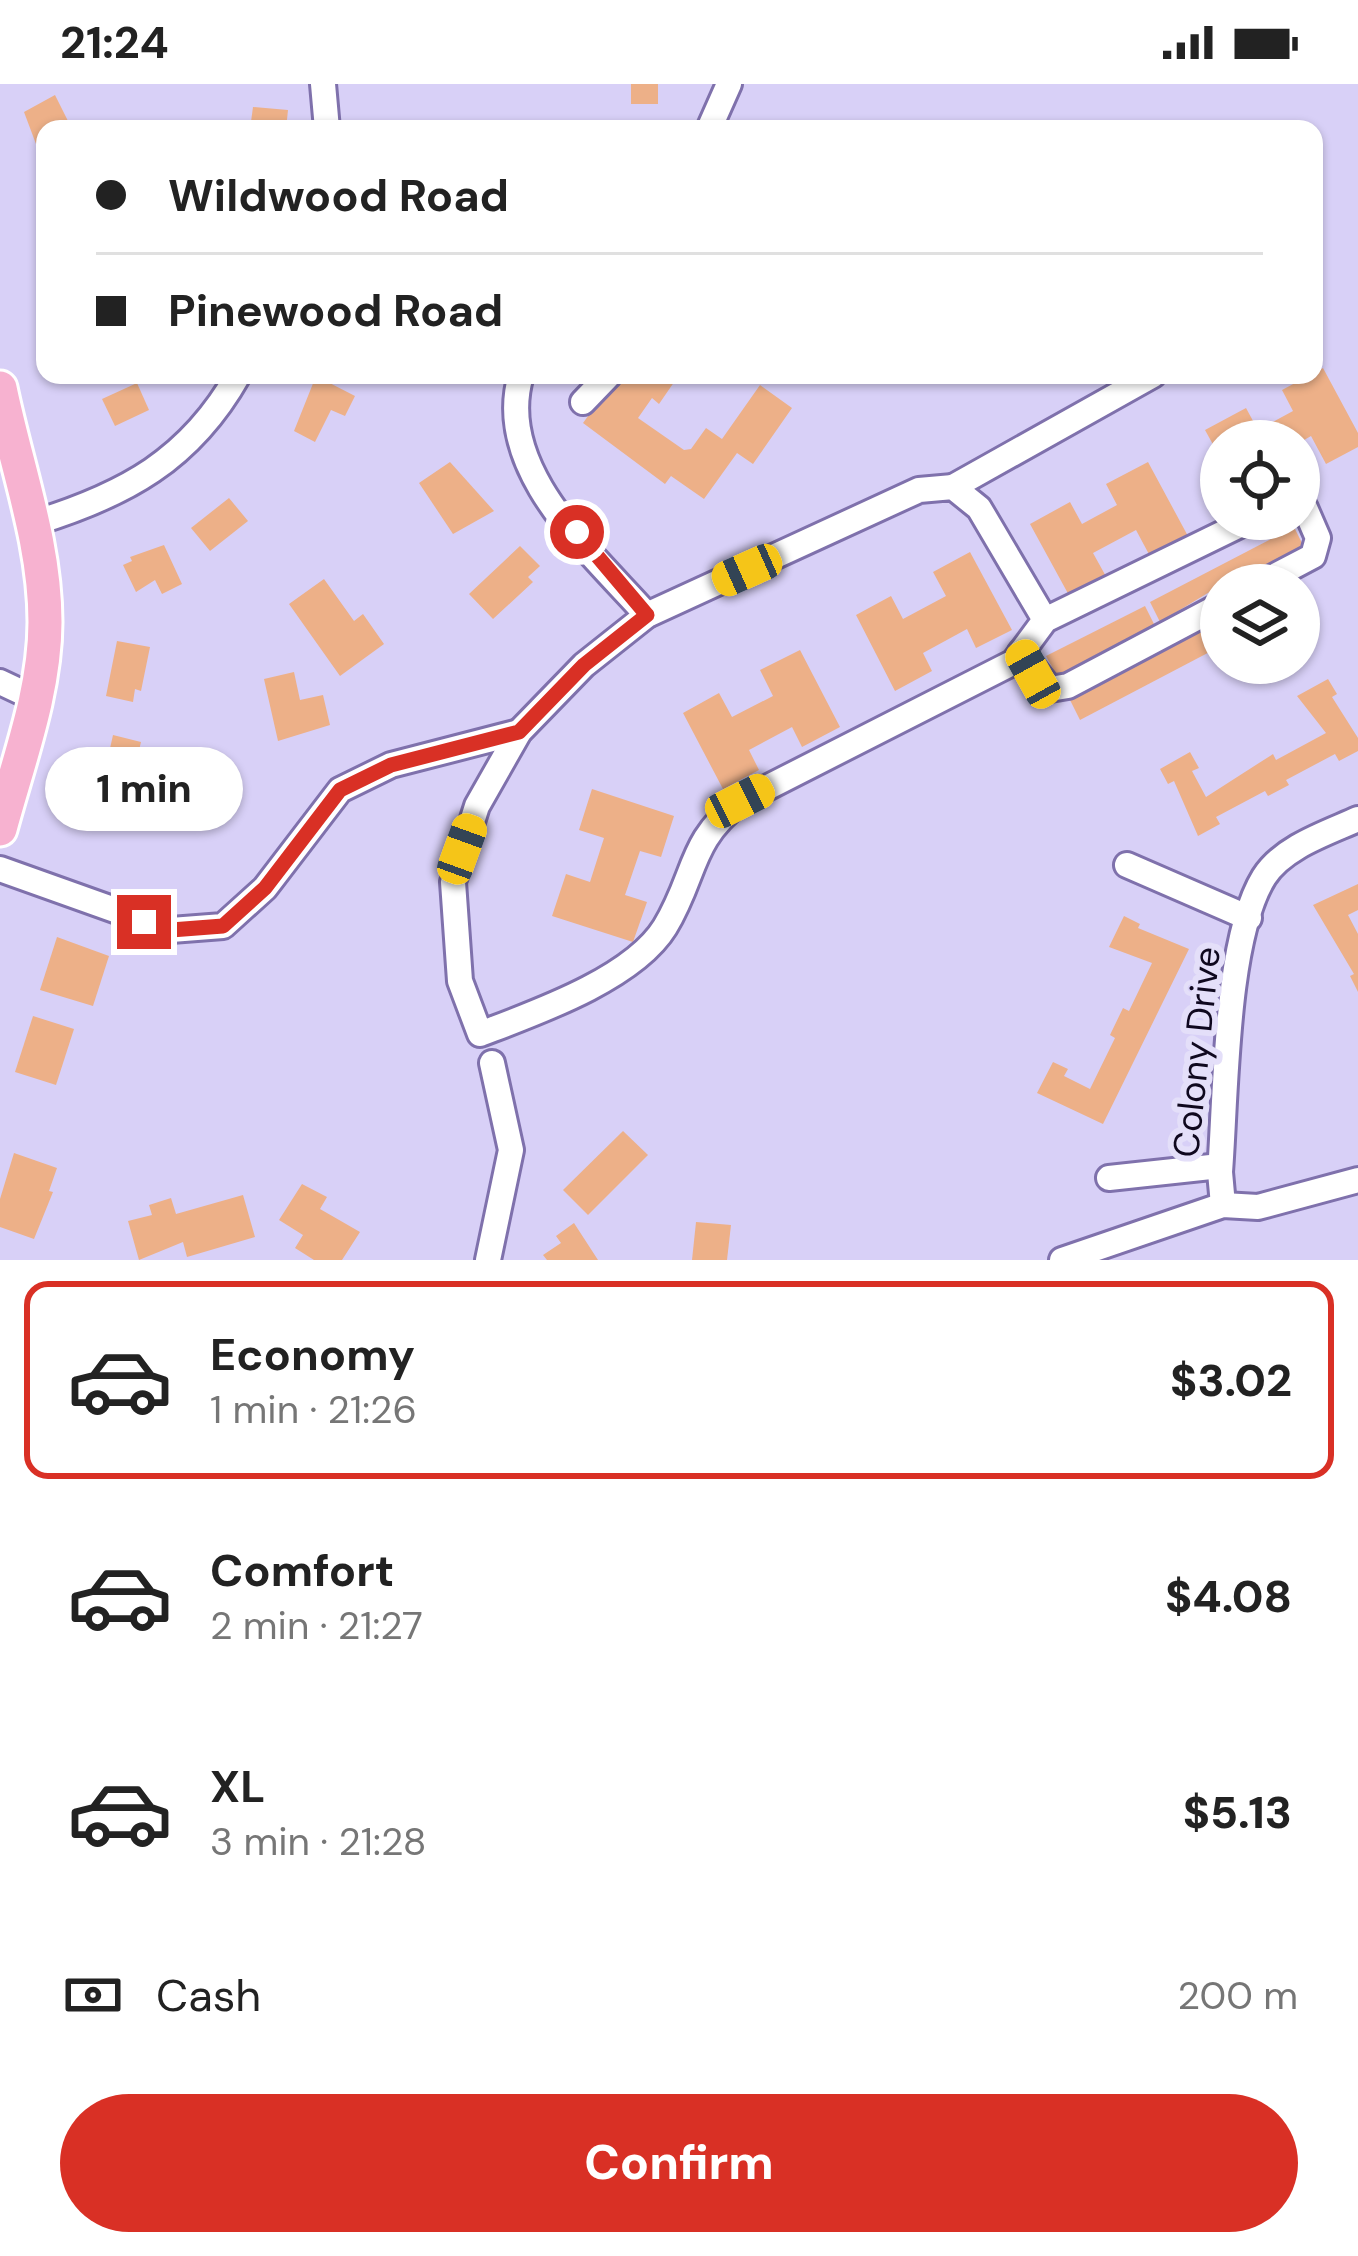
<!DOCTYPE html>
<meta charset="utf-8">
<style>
:root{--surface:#fff;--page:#f2f2f2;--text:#222;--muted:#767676;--line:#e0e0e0;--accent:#d93025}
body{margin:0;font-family:"DM Sans",sans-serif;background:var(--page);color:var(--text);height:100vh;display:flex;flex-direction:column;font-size:45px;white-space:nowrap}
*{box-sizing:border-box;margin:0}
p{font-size:39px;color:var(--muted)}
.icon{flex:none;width:66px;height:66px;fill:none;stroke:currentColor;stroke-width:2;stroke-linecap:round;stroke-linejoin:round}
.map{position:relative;height:1176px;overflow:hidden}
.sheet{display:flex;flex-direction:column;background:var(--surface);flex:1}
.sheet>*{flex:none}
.guide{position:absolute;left:36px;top:36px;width:1287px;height:264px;border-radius:24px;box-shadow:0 3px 9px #0004;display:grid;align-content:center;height:264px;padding:0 60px;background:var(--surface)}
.controls{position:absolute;left:1200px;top:336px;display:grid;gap:24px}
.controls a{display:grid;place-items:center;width:120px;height:120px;border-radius:50%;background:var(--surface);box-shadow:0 3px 9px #0004;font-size:60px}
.end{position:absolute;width:54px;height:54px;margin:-27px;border:15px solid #d93025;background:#fff;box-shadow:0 0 0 6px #fff}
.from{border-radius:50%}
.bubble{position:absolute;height:84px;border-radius:42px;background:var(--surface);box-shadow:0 3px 9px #0004;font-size:39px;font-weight:800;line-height:84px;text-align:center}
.car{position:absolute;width:36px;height:72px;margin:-36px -18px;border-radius:15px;box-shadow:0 0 9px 3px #0007;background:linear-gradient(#f5c518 24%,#345 0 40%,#f5c518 0 76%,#345 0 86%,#f5c518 0)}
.guide b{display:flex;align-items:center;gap:42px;height:114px;font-size:45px}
.guide b+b{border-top:3px solid var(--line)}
.guide i{width:30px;height:30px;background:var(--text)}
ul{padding:21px 0 0;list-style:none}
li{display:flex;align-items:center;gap:36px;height:198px;margin:0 24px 18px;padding:0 36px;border:6px solid transparent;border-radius:24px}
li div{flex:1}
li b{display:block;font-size:45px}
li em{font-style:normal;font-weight:800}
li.current{border-color:var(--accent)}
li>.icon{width:108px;height:108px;stroke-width:1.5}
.pay{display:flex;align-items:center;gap:30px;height:132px;padding:0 60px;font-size:45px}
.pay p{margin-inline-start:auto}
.cta{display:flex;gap:24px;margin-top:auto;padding:24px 60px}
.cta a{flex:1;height:138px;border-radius:72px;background:var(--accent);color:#fff;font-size:48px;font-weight:800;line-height:138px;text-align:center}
.status{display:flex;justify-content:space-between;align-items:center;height:84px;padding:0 60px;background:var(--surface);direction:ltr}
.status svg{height:33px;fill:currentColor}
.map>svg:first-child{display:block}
.building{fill:#edb088}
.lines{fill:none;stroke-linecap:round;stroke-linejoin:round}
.minor-casing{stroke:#7f71ac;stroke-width:30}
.major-casing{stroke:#fff;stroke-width:39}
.minor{stroke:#fff;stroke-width:24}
.major{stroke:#f7b2d0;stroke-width:33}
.route{stroke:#d93025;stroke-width:15}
.labels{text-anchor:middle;stroke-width:12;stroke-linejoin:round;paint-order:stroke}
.street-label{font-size:36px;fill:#0f081e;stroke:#e4dff9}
</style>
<div class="status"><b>21:24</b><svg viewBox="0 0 49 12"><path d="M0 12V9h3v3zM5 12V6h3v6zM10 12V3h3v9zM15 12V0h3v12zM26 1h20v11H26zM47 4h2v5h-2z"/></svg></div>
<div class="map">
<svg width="1358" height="1176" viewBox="0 0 1358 1176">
<rect width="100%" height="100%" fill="#d8d0f7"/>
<g class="building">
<rect x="631" y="0" width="27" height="20"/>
<path d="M 55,11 L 72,45 L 45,45 L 45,66 L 39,68 L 24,28 Z"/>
<path d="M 253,23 L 288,26 L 286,45 L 250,45 Z"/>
<path d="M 1323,284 L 1358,349 L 1358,363 L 1326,380 L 1311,352 L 1299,359 L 1221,357 L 1221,375 L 1205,346 L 1246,324 L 1258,346 L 1293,327 L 1282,306 Z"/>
<path d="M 618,291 L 627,297 L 631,291 L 679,291 L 659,320 L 652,314 L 638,334 L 684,366 L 691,365 L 706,344 L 722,355 L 760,301 L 792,324 L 753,380 L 737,369 L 704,415 L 671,392 L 665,400 L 583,339 Z"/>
<path d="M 316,292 L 355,312 L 345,332 L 331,326 L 315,358 L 294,347 Z"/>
<path d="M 137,299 L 149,326 L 115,342 L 102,315 Z"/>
<path d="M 450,378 L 494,427 L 453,450 L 419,399 Z"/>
<path d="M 1148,378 L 1189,454 L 1151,474 L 1136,446 L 1093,469 L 1108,496 L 1071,515 L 1030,440 L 1070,418 L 1082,440 L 1117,421 L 1106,400 Z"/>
<path d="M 229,414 L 248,437 L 210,467 L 191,444 Z"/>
<path d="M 1294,443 L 1304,463 L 1221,501 L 1160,538 L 1150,518 Z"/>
<path d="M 164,461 L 182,500 L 162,510 L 155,496 L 136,508 L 123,481 L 132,477 L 130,473 Z"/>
<path d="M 520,462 L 540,482 L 528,493 L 533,498 L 493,535 L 469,510 Z"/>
<path d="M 970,468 L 1012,546 L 976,564 L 967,545 L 923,569 L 932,587 L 895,607 L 856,531 L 891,512 L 903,535 L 946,512 L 933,488 Z"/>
<path d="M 324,495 L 354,537 L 363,530 L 384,560 L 340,592 L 289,520 Z"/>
<path d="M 1145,522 L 1155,542 L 1057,592 L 1046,572 Z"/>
<path d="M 1221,536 L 1221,562 L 1080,636 L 1070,616 Z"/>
<path d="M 117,557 L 150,563 L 141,607 L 135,605 L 133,618 L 106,612 Z"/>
<path d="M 800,566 L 840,643 L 802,663 L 792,643 L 749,666 L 759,686 L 723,705 L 683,629 L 719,609 L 732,633 L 773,612 L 760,586 Z"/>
<path d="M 294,588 L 300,616 L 323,611 L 330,641 L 278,657 L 264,595 Z"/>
<path d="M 1328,595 L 1337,610 L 1332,613 L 1358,654 L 1358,667 L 1339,677 L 1335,670 L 1286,696 L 1289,701 L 1268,712 L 1265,707 L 1216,733 L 1220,740 L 1198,752 L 1174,697 L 1168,700 L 1160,685 L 1190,668 L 1199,684 L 1192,687 L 1206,713 L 1273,670 L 1276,676 L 1326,649 L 1297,612 Z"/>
<path d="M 113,651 L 141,658 L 128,712 L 73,699 L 79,671 L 107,678 Z"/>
<path d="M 592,705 L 674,732 L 661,773 L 640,767 L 625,811 L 647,818 L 633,858 L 552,832 L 566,790 L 590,798 L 604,754 L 579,746 Z"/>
<path d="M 1358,800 L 1358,826 L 1348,831 L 1358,850 L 1358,908 L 1350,892 L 1354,890 L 1313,821 Z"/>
<path d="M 1124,832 L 1140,840 L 1138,844 L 1189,865 L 1103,1040 L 1037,1009 L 1053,978 L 1068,985 L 1064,992 L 1090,1005 L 1115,954 L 1110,951 L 1123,924 L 1129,927 L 1152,879 L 1109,863 Z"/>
<path d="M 57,853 L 109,872 L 93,922 L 40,906 Z"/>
<path d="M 33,932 L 74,945 L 56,1001 L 15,988 Z"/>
<path d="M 623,1047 L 648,1071 L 588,1131 L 563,1106 Z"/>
<path d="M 14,1069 L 57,1084 L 49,1107 L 53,1108 L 34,1155 L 0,1143 L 0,1115 Z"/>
<path d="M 302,1100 L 327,1113 L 320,1125 L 360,1148 L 342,1176 L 314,1176 L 295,1164 L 303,1151 L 279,1136 Z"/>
<path d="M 243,1111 L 255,1153 L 187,1173 L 183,1158 L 139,1176 L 128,1137 L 152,1131 L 149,1121 L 171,1114 L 176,1130 Z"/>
<path d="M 696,1138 L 731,1141 L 727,1176 L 692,1176 Z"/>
<path d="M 574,1139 L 598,1176 L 547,1176 L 543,1171 L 561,1159 L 556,1152 Z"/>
</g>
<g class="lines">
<defs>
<g id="minor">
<path d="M 323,0 L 327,45"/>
<path d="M 709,45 L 729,0"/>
<path d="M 521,291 C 493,384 590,467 647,531"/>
<path d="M 583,318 L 609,291"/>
<path d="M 953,403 L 1153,291"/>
<path d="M 34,439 C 125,411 190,376 238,291"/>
<path d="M 1258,501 L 1313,472 L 1318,454 L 1305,424 L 1299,423"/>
<path d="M 1045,536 L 979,424 L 953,403 L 919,406 L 647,531 L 584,581 L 519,648 L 477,722 L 453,798 L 460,897 L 480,950 C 535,929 633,895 665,843 C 697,790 688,758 741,717 L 1014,578 L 1045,536 L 1252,435"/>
<path d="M 1021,568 L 1050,605 L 1068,602 L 1221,521"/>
<path d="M 0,598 L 36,615"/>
<path d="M 1127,781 L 1249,834"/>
<path d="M 0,785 L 171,846 L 223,842 L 265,804 L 340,706 L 391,681 L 519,648"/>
<path d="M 1109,1094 L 1220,1082"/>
<path d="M 1223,1121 L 1220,1088 C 1226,1011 1225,856 1264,793 C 1283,763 1327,749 1358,735"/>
<path d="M 488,1176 L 511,1066 L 492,979"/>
<path d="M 1062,1176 L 1223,1121 L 1258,1123 L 1358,1096"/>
</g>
<path id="major" d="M 0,304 C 16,382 45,458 45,538 C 45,608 18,678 0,745"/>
</defs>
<use href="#minor" class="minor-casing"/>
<use href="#major" class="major-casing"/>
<use href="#minor" class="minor"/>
<use href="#major" class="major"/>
</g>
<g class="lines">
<path class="route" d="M 144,838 L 171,846 L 223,842 L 265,804 L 340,706 L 391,681 L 519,648 L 584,581 L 647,531 L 577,448"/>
</g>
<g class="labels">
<g class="street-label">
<text transform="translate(1196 968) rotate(-84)" y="13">Colony Drive</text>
</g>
</g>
</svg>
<div class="controls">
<a><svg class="icon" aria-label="locate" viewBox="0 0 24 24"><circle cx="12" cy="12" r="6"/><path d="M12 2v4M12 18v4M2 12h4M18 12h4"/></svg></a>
<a><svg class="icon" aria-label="layers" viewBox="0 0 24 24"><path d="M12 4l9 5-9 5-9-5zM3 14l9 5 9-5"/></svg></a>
</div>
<i class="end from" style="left:577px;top:448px"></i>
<i class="end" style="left:144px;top:838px"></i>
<div class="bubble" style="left:45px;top:663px;width:198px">1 min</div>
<i class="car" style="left:747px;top:486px;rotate:246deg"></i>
<i class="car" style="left:1033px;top:590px;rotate:331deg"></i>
<i class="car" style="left:740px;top:717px;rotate:63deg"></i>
<i class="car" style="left:462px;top:765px;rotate:20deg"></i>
<div class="guide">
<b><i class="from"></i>Wildwood Road</b>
<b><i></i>Pinewood Road</b>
</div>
</div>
<section class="sheet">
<ul>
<li class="current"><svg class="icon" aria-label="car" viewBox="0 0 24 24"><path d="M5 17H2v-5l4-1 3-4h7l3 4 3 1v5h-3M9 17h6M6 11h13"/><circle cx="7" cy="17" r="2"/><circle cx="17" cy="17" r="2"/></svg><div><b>Economy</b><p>1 min · 21:26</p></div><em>$3.02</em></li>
<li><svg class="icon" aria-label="car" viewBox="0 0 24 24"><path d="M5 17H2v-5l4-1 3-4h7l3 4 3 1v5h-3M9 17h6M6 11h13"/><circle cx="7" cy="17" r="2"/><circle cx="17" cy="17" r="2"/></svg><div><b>Comfort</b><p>2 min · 21:27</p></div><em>$4.08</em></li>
<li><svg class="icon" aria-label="car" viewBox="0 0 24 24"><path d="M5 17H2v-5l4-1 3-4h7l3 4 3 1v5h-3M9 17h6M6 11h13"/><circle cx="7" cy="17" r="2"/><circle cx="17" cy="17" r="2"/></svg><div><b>XL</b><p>3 min · 21:28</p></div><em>$5.13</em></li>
</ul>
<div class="pay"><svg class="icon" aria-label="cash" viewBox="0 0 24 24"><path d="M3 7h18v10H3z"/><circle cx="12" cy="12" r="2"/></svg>Cash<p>200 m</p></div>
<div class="cta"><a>Confirm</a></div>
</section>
